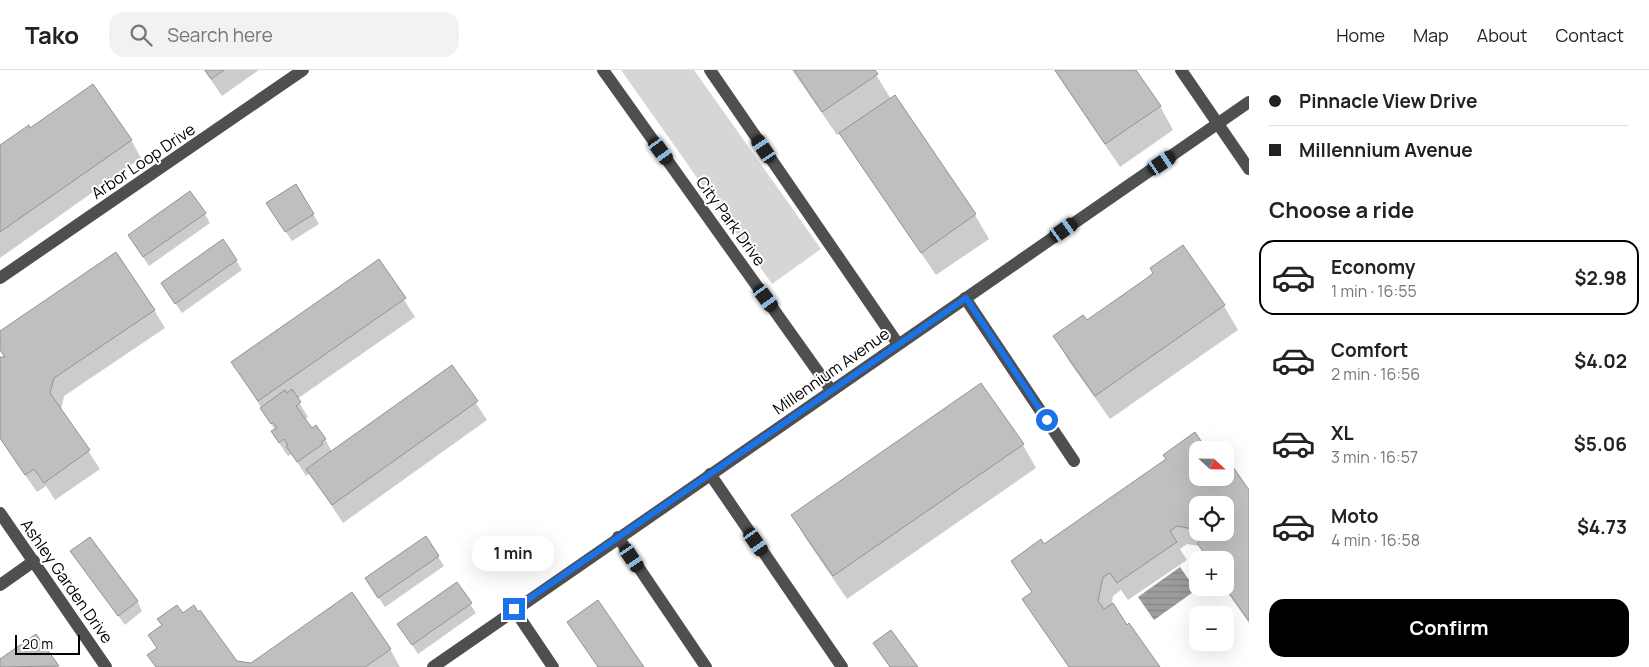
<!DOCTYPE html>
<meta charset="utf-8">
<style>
:root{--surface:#fff;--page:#f2f2f2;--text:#222;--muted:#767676;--line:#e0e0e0;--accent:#000}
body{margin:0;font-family:Manrope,sans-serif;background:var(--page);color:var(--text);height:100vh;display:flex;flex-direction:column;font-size:19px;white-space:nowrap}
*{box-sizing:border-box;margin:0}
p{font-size:16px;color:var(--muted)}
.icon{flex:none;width:28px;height:28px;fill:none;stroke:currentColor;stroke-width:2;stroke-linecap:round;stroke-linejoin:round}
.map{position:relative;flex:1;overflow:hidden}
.side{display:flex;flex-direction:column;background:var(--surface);width:400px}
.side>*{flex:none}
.top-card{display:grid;align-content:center;height:110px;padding:0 20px;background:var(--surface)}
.needle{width:32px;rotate:112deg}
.tools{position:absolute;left:1189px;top:371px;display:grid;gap:10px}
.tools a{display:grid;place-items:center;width:45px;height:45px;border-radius:10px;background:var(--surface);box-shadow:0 5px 20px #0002;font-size:25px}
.scale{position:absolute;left:15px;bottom:12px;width:65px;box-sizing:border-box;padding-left:5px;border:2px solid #000;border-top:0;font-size:14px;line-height:18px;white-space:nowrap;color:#000;-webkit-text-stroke:4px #fff;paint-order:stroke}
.end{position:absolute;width:22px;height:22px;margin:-11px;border:6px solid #1a73e8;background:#fff;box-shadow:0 0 0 2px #fff}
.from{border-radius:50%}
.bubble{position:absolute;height:35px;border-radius:15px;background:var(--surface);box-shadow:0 5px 20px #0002;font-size:16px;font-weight:700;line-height:35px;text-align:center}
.car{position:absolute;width:15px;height:30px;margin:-15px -8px;border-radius:6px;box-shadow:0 0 4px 1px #0007;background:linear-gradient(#222 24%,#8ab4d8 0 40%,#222 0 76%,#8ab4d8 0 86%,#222 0)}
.top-card b{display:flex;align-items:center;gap:18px;height:48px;font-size:19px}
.top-card b+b{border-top:1px solid var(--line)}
.top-card i{width:12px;height:12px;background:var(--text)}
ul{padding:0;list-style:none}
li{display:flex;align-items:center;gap:15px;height:75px;margin:0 10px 8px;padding:0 10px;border:2px solid transparent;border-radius:15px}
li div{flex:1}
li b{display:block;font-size:19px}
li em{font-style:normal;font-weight:700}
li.on{border-color:var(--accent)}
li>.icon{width:45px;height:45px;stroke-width:1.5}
h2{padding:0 20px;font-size:22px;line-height:60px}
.action{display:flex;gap:10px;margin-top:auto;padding:10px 20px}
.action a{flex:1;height:58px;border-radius:15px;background:var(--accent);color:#fff;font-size:20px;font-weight:700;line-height:58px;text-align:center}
header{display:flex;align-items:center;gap:30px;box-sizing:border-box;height:70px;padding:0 25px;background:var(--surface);border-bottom:1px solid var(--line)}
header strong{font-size:24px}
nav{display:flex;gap:28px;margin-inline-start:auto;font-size:18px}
.search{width:350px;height:45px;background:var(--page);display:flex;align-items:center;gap:12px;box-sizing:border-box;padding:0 18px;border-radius:15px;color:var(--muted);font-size:19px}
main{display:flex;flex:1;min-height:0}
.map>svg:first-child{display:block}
.grass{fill:#d6d6d6}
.water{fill:url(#water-rules)}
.shadow{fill:#0003;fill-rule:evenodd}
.building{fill:#bfbfbf;stroke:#939393}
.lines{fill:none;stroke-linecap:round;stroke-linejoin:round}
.minor{stroke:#4f4f4f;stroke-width:12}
.route{stroke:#1a73e8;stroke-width:6}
.labels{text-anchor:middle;stroke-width:4;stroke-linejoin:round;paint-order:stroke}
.street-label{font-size:16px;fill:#000;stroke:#fff}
</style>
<header>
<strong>Tako</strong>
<div class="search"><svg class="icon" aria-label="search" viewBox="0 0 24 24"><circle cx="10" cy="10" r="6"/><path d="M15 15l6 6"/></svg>Search here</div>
<nav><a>Home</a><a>Map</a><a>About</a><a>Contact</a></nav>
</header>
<main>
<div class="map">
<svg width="1249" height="597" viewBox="0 0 1249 597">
<defs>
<pattern id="water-rules" width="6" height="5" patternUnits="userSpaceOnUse" patternTransform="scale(1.25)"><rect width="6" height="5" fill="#9d9d9d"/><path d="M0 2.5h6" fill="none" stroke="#858585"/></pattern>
</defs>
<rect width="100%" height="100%" fill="#fff"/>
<path class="grass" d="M 621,0 L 694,0 L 821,179 L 772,214 Z"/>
<path class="water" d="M 1180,497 L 1196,520 L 1154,550 L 1138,527 Z"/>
<g class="shadow">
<path d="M 204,0 L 259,0 L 222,26 Z"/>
<path d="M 792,0 L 873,0 L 891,29 L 894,26 L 975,145 L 989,169 L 936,205 L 855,87 L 841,63 L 837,65 Z"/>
<path d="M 1054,0 L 1135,0 L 1160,36 L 1173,60 L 1120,97 Z"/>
<path d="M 30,60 L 131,70 L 141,88 L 0,188 L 0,77 Z"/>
<path d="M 273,143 L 313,144 L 319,154 L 292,171 Z"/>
<path d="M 205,144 L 210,153 L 149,196 L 129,166 Z"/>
<path d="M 1183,177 L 1224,236 L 1238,260 L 1110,349 L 1068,290 L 1055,266 L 1086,252 L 1155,204 Z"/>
<path d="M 236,190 L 242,200 L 182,243 L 168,223 Z"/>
<path d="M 379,191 L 415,247 L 297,329 L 308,347 L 304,350 L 311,360 L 325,369 L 332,382 L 452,297 L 487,350 L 343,453 L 310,403 L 306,406 L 292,384 L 288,386 L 281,376 L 273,362 L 275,360 L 233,292 Z"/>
<path d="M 154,240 L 165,258 L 64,326 L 61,340 L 100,399 L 55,430 L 46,416 L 37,422 L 0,369 L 0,288 L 5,289 L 0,280 L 0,263 Z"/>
<path d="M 1194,364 L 1205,380 L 1198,380 L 1198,408 L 1225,408 L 1226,388 L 1249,422 L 1249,553 L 1224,518 L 1225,490 L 1208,490 L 1200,476 L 1187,474 L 1180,479 L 1187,490 L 1128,530 L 1121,520 L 1113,526 L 1112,534 L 1158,597 L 1069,597 L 1034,547 L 1023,529 L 1032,523 L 1012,491 L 1044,476 L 1167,390 ZM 1198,435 L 1225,435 L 1225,462 L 1198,462 Z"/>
<path d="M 1023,375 L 1036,398 L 847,529 L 806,469 L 792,445 Z"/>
<path d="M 426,468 L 444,496 L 385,537 L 372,518 Z"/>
<path d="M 72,482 L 137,531 L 142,541 L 125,555 Z"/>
<path d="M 470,534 L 476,543 L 418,584 L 405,564 Z"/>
<path d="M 183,545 L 236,593 L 251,595 L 390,579 L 400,597 L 156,597 L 149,585 L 158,579 L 149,565 Z"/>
<path d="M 36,566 L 58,597 L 0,597 L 0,591 Z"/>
</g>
<g class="building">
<path d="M 205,0 L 224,0 L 211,9 Z"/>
<path d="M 794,0 L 875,0 L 878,4 L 822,42 Z"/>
<path d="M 1055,0 L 1136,0 L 1161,36 L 1105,74 Z"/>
<path d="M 93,14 L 132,70 L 0,162 L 0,75 L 29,55 L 30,58 Z"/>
<path d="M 895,25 L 976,144 L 921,183 L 839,63 Z"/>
<path d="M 296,114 L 314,144 L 285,162 L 266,133 Z"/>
<path d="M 190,121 L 206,143 L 143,187 L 128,165 Z"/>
<path d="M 223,169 L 237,190 L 175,234 L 161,213 Z"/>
<path d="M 1183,175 L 1225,235 L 1095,326 L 1053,266 L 1083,245 L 1087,250 L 1147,208 L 1153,203 L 1150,198 Z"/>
<path d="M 116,182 L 155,240 L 54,308 L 50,323 L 90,380 L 44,413 L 34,399 L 25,405 L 0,368 L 0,287 L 5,287 L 0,280 L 0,261 Z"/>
<path d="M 379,189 L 406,228 L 258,331 L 231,292 Z"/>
<path d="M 452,295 L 478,331 L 332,435 L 306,399 Z"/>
<path d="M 981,313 L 1024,374 L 833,506 L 791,445 Z"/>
<path d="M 292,319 L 301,332 L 296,336 L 312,358 L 316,355 L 326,369 L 321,372 L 323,374 L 297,392 L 286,376 L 288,375 L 284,369 L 279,373 L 271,361 L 277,358 L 273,352 L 271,354 L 260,338 L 285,320 L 287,323 Z"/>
<path d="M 1195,362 L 1207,380 L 1198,380 L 1198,408 L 1225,408 L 1226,387 L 1249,420 L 1249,551 L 1225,517 L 1225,490 L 1209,490 L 1197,473 L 1206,467 L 1203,462 L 1225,462 L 1225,435 L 1198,435 L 1198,460 L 1177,456 L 1170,461 L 1177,472 L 1117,513 L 1110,503 L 1103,507 L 1098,531 L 1104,539 L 1113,533 L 1127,555 L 1129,553 L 1160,597 L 1069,597 L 1022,529 L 1032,522 L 1011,491 L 1041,469 L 1044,474 L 1166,389 L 1163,385 Z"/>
<path d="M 426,466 L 439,486 L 378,528 L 365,508 Z"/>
<path d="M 90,467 L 138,531 L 118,546 L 70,481 Z"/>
<path d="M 457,512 L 472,533 L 412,575 L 397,554 Z"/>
<path d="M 352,522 L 391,579 L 365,597 L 156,597 L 147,585 L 157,578 L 148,565 L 162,555 L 157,549 L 177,535 L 183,543 L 194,535 L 198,542 L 200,540 L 237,591 L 251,593 Z"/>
<path d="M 598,530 L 644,597 L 598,597 L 567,552 Z"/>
<path d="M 891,560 L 918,597 L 890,597 L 873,573 Z"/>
<path d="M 36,564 L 59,596 L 0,597 L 0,589 Z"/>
</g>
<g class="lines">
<g class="minor">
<path d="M 603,0 L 831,320"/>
<path d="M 710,0 L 898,274"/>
<path d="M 1181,0 L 1249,99"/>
<path d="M 0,208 L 303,0"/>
<path d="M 965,228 L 1074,391"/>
<path d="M 710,404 L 842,597"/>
<path d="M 0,443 L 106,597"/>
<path d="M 618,467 L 706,597"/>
<path d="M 0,515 L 34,491"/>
<path d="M 514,539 L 553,597"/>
<path d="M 433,597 L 1249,32"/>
</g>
</g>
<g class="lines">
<path class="route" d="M 514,539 L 966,228 L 1047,350"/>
</g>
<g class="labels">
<g class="street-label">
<text transform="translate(143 91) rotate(-34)" y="6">Arbor Loop Drive</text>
<text transform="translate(731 151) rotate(54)" y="6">City Park Drive</text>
<text transform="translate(831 301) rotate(-35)" y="6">Millennium Avenue</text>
<text transform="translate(67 511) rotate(55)" y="6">Ashley Garden Drive</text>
</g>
</g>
</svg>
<div class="tools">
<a><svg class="needle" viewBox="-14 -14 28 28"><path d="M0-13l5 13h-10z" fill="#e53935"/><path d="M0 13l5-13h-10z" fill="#767676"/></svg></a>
<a><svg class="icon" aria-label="locate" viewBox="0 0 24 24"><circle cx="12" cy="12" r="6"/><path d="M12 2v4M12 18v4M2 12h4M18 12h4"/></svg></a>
<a>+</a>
<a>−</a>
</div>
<div class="scale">20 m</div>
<i class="end from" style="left:1047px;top:350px"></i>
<i class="end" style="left:514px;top:539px"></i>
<div class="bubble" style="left:472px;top:466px;width:82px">1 min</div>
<i class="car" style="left:764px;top:79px;rotate:326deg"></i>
<i class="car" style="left:661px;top:81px;rotate:144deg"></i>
<i class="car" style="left:1162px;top:93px;rotate:56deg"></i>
<i class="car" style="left:1064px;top:160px;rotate:55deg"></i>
<i class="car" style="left:766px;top:228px;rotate:144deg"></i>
<i class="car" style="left:756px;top:472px;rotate:145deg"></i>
<i class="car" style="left:632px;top:488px;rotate:146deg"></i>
</div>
<section class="side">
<div class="top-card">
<b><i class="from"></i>Pinnacle View Drive</b>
<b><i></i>Millennium Avenue</b>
</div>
<h2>Choose a ride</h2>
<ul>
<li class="on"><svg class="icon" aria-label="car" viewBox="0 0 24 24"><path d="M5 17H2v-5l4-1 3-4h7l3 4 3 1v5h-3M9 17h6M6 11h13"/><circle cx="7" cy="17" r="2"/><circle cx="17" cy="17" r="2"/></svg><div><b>Economy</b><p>1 min · 16:55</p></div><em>$2.98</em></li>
<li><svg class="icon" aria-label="car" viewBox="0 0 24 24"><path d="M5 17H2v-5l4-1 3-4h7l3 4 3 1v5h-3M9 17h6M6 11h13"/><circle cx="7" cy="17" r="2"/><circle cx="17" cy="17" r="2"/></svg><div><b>Comfort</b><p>2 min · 16:56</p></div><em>$4.02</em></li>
<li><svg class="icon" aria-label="car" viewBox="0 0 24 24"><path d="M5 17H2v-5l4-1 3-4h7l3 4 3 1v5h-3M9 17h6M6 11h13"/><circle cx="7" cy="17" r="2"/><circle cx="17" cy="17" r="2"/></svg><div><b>XL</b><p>3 min · 16:57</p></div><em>$5.06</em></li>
<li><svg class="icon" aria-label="car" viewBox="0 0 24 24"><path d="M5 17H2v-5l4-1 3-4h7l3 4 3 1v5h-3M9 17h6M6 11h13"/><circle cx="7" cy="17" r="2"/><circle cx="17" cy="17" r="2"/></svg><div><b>Moto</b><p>4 min · 16:58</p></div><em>$4.73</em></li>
</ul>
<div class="action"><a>Confirm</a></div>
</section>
</main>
